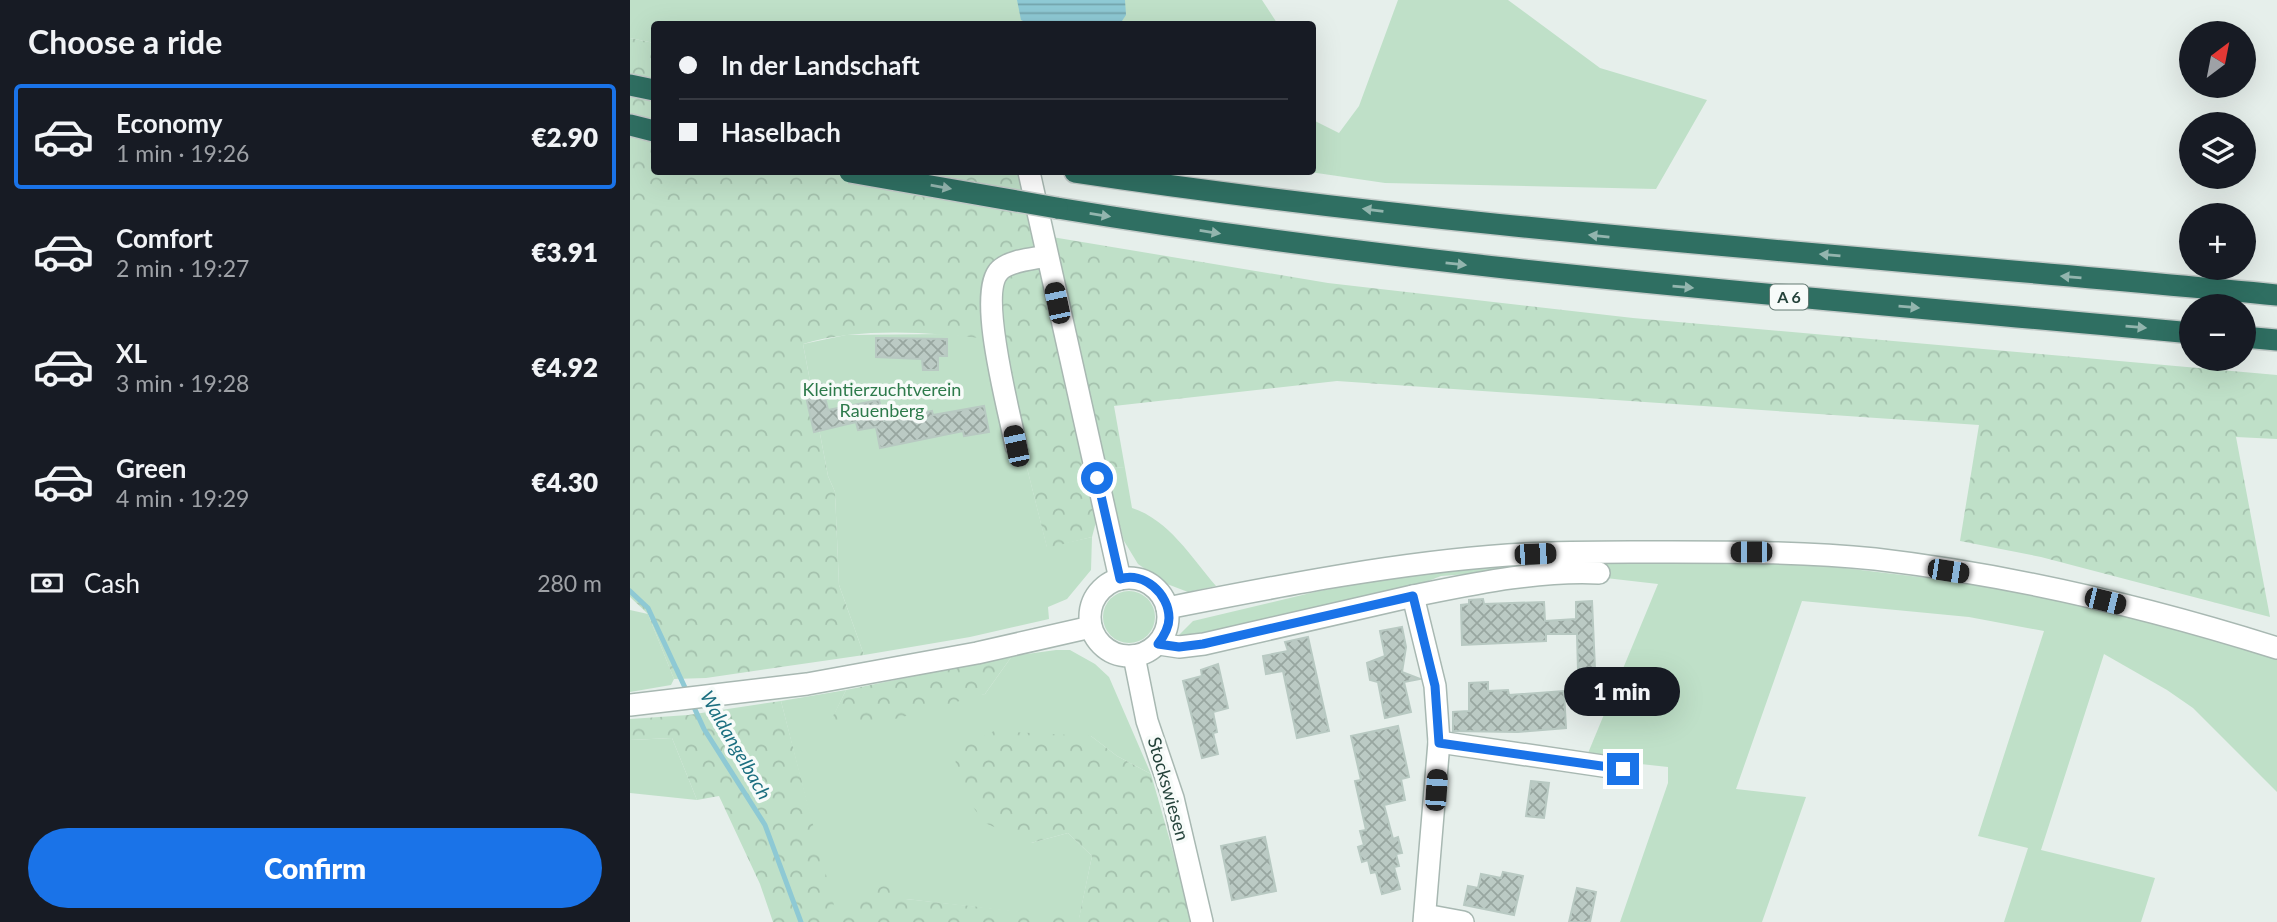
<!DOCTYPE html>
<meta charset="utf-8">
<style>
:root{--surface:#171b24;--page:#20242c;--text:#f1f3f6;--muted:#9ea1a6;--line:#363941;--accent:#1a73e8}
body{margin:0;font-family:Lato,sans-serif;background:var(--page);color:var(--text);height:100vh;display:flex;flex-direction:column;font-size:26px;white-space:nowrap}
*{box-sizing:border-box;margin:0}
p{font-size:23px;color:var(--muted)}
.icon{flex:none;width:38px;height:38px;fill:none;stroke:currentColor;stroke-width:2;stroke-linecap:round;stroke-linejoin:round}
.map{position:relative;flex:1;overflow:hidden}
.panel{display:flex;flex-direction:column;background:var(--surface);width:630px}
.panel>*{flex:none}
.top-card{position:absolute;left:21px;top:21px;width:665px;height:154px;border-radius:7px;box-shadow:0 7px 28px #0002;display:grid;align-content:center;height:154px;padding:0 28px;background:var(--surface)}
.needle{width:46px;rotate:32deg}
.controls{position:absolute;left:1549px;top:21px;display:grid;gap:14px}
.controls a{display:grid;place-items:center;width:77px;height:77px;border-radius:50%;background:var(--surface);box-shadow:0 7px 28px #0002;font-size:35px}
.end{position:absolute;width:32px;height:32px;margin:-16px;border:9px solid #1a73e8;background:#fff;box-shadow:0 0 0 4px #fff}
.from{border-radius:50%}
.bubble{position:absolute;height:49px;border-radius:24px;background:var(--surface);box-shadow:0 7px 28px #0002;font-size:23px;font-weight:800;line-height:49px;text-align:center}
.car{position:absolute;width:21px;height:42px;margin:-21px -10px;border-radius:9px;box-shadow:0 0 5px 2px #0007;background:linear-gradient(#222 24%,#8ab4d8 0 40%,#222 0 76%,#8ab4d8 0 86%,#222 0)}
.top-card b{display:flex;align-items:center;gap:24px;height:66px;font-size:26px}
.top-card b+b{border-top:2px solid var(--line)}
.top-card i{width:18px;height:18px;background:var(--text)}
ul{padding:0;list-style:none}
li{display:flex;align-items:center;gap:21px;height:105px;margin:0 14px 10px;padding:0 14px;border:4px solid transparent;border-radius:7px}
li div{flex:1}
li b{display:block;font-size:26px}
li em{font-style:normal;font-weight:800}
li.on{border-color:var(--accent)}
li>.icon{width:63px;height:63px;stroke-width:1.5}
h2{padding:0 28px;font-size:32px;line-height:84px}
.pay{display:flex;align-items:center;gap:18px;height:77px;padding:0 28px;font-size:26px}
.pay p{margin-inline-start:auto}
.primary-button{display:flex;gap:14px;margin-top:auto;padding:14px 28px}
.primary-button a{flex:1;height:80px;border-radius:42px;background:var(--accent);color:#fff;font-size:28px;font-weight:800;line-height:80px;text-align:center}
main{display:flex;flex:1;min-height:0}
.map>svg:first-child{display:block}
.green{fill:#bfe0c8}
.forest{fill:url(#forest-crowns)}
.water{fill:url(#water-rules)}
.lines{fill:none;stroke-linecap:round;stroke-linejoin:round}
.stream{stroke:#8ec9d4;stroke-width:5}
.building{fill:url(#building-cross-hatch);stroke:#b8c9c2;stroke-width:2}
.minor-casing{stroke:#a8b8b2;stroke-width:24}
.highway-casing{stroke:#c2cac8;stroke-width:24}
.minor{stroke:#fff;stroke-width:21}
.highway{stroke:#2f6f62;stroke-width:21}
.highway-bridge-casing{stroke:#c2cac8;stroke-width:24;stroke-linecap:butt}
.highway-bridge{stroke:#2f6f62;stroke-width:21}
.oneway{fill:#93b5ae}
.route{stroke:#1a73e8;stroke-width:9}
.labels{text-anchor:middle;stroke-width:7;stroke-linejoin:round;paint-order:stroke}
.shield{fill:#f7fbf9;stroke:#637a73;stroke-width:2}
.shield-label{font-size:16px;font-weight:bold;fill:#24423a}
.park-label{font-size:18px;fill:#2d7a4b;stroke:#f7fbf9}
.street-label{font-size:18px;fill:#24423a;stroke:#f7fbf9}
.water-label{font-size:19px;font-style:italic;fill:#1c6f80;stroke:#f7fbf9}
</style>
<main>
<section class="panel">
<h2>Choose a ride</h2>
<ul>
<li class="on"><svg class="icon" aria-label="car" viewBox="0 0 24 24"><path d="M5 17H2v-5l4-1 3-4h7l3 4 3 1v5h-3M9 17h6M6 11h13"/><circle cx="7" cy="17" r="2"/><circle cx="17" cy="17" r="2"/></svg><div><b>Economy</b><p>1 min · 19:26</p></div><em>€2.90</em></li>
<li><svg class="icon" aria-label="car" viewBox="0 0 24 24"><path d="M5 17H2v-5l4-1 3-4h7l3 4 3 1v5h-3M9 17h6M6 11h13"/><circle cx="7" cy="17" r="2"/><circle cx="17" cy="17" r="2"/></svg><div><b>Comfort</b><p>2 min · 19:27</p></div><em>€3.91</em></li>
<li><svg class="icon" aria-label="car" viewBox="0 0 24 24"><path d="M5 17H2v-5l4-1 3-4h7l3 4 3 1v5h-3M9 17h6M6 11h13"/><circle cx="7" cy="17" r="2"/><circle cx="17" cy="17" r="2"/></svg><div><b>XL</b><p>3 min · 19:28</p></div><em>€4.92</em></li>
<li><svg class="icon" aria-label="car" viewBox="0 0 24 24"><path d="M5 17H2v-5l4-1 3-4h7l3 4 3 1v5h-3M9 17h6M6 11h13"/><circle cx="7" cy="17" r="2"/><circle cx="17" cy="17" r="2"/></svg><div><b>Green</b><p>4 min · 19:29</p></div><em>€4.30</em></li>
</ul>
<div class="pay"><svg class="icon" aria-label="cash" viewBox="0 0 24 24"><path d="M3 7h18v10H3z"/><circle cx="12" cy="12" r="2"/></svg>Cash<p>280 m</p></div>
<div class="primary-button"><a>Confirm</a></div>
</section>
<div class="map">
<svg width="1647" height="922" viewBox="0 0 1647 922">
<defs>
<pattern id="forest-crowns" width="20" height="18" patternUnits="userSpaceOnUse" patternTransform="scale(1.75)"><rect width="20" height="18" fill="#bfe0c8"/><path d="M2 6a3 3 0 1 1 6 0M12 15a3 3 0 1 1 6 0" fill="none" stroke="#a4c1ad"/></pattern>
<pattern id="water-rules" width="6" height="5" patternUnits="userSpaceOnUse" patternTransform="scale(1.75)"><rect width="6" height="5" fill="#8ec9d4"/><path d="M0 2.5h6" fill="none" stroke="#74a5ad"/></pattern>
<pattern id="building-cross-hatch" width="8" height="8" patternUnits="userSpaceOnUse" patternTransform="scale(1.75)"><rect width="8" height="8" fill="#bbcac4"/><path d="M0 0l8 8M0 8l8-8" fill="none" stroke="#98a6a0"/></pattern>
</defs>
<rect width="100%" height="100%" fill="#e6efeb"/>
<g class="green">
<path d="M 0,0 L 632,0 L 647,23 L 646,24 L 24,24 L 24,43 L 0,38 Z"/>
<path d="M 768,0 L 878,0 L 970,68 L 1077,100 L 1026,189 L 755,183 L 680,172 L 682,172 L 683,120 L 709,133 L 729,106 Z"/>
<path d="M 316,334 L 358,338 L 393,452 L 417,547 L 462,537 L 461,570 L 437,599 L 418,607 L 419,619 L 340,637 L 234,655 L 209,585 L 205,492 L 198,476 L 173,344 L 216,335 Z"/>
<path d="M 459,465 L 495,468 L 502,508 C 539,520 561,557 586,586 L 558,592 L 537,584 L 508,564 L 494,541 L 486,510 Z"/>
<path d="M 957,559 L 1172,563 L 1373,587 L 1581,637 L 1647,658 L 1647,792 L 1563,708 L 1537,690 L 1474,654 L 1411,850 L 1525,878 L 1511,922 L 1374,922 L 1398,848 L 1348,836 L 1414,631 L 1339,617 L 1172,601 L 1106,789 L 1176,797 L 1132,922 L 990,922 L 1038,783 L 1038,767 L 956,758 L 1028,584 L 967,577 L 866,572 L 811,576 L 773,591 L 546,638 L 563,621 L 689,591 L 801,570 Z"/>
<circle cx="499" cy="617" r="26"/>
<path d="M 0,610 L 18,614 L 44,679 L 41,685 L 0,692 Z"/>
<path d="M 426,650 L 440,650 L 465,664 L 479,677 L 521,774 L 487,756 L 461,736 L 401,843 L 438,833 L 462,856 L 449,919 L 276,899 L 205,914 L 151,701 L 216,690 L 202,719 L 355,694 L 382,656 Z"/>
<path d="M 42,738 L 67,800 L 0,793 L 0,740 Z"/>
</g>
<g class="forest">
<path d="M 0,38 L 24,43 L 24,172 L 392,172 L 404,234 L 698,283 L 1003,318 L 1647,375 L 1647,439 L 1606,437 L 1640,617 L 1411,557 L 1330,541 L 1349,425 L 707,381 L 484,406 L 495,468 L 459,466 L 467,518 L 462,537 L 417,548 L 393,452 L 358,339 C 300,332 229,327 173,344 L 198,476 L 205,492 L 209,585 L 234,655 L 76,678 L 44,679 L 18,614 L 0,597 Z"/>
<path d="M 382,656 L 355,694 L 229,729 L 201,720 L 216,690 Z"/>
<path d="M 151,701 L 206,913 L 253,877 L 276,899 L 449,918 L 462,856 L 438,833 L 401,843 L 355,823 L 325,783 L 326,750 L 364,731 L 461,736 L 487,756 L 521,774 L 563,922 L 143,922 L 130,884 L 89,796 L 67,800 L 42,738 L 0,740 L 0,719 L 58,715 Z"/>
</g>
<path class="water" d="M 387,0 L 495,0 L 496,15 L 490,24 L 399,24 L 391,20 Z"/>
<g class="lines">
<g class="stream">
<path d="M 0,591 L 18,608 L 58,694"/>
<path d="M 62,703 L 74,729 L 135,825 L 171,922"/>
</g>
</g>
<g class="building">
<path d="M 246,338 L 317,339 L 317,356 L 308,356 L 308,370 L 293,370 L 292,359 L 246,357 Z"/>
<path d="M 192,384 L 198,410 L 249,400 L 254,421 L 302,411 L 303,415 L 354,406 L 359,432 L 334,436 L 333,431 L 250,448 L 246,427 L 228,430 L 226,422 L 184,432 L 174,388 Z"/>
<path d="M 853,599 L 854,604 L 914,602 L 915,621 L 946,619 L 946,602 L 962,601 L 965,669 L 948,670 L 947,634 L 916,634 L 916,641 L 832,645 L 831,605 L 839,604 L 839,600 Z"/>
<path d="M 772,627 L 776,647 L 772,672 L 790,679 L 774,682 L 781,712 L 755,718 L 748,682 L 740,680 L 737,663 L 755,656 L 750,631 Z"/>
<path d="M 678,637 L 699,731 L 667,738 L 653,671 L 636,674 L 633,656 L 658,651 L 655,642 Z"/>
<path d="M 588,664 L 598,708 L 583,712 L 587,732 L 583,733 L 588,754 L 572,758 L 553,681 L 572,676 L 571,670 Z"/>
<path d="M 858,682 L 858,691 L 878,690 L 879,695 L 934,691 L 936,728 L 888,732 L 823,731 L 823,712 L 839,711 L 839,683 Z"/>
<path d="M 768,726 L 779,777 L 771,779 L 775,800 L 754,805 L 763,839 L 768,837 L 772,853 L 766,854 L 769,866 L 764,867 L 770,889 L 752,894 L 746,872 L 741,873 L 738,860 L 732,862 L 728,847 L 734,845 L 730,831 L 736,830 L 725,781 L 731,780 L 721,736 Z"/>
<path d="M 901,781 L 919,783 L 914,818 L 896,816 Z"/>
<path d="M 635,837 L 646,891 L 602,900 L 591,846 Z"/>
<path d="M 873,872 L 893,876 L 884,915 L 834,905 L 838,886 L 848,888 L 851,874 L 871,878 Z"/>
<path d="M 947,888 L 966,892 L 960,922 L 939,922 Z"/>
</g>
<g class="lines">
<defs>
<g id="minor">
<path d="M 399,172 L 490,579"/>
<path d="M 386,446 C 380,414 346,292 370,270 C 381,260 403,259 417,256"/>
<circle cx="499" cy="617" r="39"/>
<path d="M 783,596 C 843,584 907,570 969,573"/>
<path d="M 537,608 C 649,586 764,563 878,555 C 932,551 987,552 1042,552 C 1110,552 1177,552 1245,559 C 1381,575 1517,607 1647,648"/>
<path d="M 529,644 L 549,647 L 574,644 L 783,596 L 805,686 L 809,742 L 794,922"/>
<path d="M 504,656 L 517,721 L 543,798 L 572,922"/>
<path d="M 0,705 L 177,684 L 347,653 L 461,627"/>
<path d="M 809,742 L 993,769"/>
<path d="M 795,915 L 833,922"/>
</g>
<g id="highway">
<path d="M 0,85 L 24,90"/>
<path d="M 0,125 L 24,131"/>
<path d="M 445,172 C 844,232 1246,256 1647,295"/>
<path d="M 427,208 C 803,270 1182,297 1561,333"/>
<path d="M 1614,337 L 1647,340"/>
</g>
</defs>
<use href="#minor" class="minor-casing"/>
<use href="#highway" class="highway-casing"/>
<use href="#minor" class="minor"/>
<use href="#highway" class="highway"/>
<defs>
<path id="highway-bridge" d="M 220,172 L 427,208"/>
</defs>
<use href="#highway-bridge" class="highway-bridge-casing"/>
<use href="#highway-bridge" class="highway-bridge"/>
</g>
<defs><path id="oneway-solid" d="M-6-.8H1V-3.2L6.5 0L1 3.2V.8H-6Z" transform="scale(1.75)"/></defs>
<g class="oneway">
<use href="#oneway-solid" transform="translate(311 187) rotate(10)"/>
<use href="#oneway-solid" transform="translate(743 210) rotate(-173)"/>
<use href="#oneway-solid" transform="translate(470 215) rotate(9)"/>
<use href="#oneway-solid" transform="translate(580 232) rotate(9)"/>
<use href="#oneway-solid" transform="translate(969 236) rotate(-174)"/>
<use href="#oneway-solid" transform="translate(1200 255) rotate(-175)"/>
<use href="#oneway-solid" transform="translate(826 264) rotate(6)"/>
<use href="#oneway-solid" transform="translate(1441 277) rotate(-175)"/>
<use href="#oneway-solid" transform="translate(1053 287) rotate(5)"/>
<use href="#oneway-solid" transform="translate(1279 307) rotate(5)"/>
<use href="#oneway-solid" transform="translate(1506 327) rotate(5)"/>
</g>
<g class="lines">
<path class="route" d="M 467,478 L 490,579 C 514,571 539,594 539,618 C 539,628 534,636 528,644 L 549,647 L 573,644 L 783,596 L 805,686 L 809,743 L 993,769"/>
</g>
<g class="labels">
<rect class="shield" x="1140" y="284.5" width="38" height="25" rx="5"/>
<g class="shield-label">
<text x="1159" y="303">A 6</text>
</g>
<g class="park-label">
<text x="252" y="396">Kleintierzuchtverein<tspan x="252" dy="21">Rauenberg</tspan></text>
</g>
<g class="street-label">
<text transform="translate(538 789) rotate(74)" y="6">Stockswiesen</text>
</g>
<g class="water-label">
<text transform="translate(106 745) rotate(60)" y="7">Waldangelbach</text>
</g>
</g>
</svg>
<div class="controls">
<a><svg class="needle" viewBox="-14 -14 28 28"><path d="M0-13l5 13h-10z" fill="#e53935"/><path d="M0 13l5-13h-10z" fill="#9ea1a6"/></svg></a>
<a><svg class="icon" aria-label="layers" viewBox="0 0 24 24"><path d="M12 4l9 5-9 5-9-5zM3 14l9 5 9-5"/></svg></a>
<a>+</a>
<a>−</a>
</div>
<i class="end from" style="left:467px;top:478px"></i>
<i class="end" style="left:993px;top:769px"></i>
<div class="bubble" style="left:934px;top:667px;width:116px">1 min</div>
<i class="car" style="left:427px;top:303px;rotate:348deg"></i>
<i class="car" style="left:386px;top:446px;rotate:348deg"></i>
<i class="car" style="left:1121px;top:552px;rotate:270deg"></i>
<i class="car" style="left:905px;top:554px;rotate:88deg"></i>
<i class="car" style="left:1318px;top:571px;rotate:99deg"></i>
<i class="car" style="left:1475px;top:601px;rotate:104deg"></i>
<i class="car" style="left:806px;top:790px;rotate:4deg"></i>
<div class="top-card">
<b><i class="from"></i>In der Landschaft</b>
<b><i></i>Haselbach</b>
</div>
</div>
</main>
